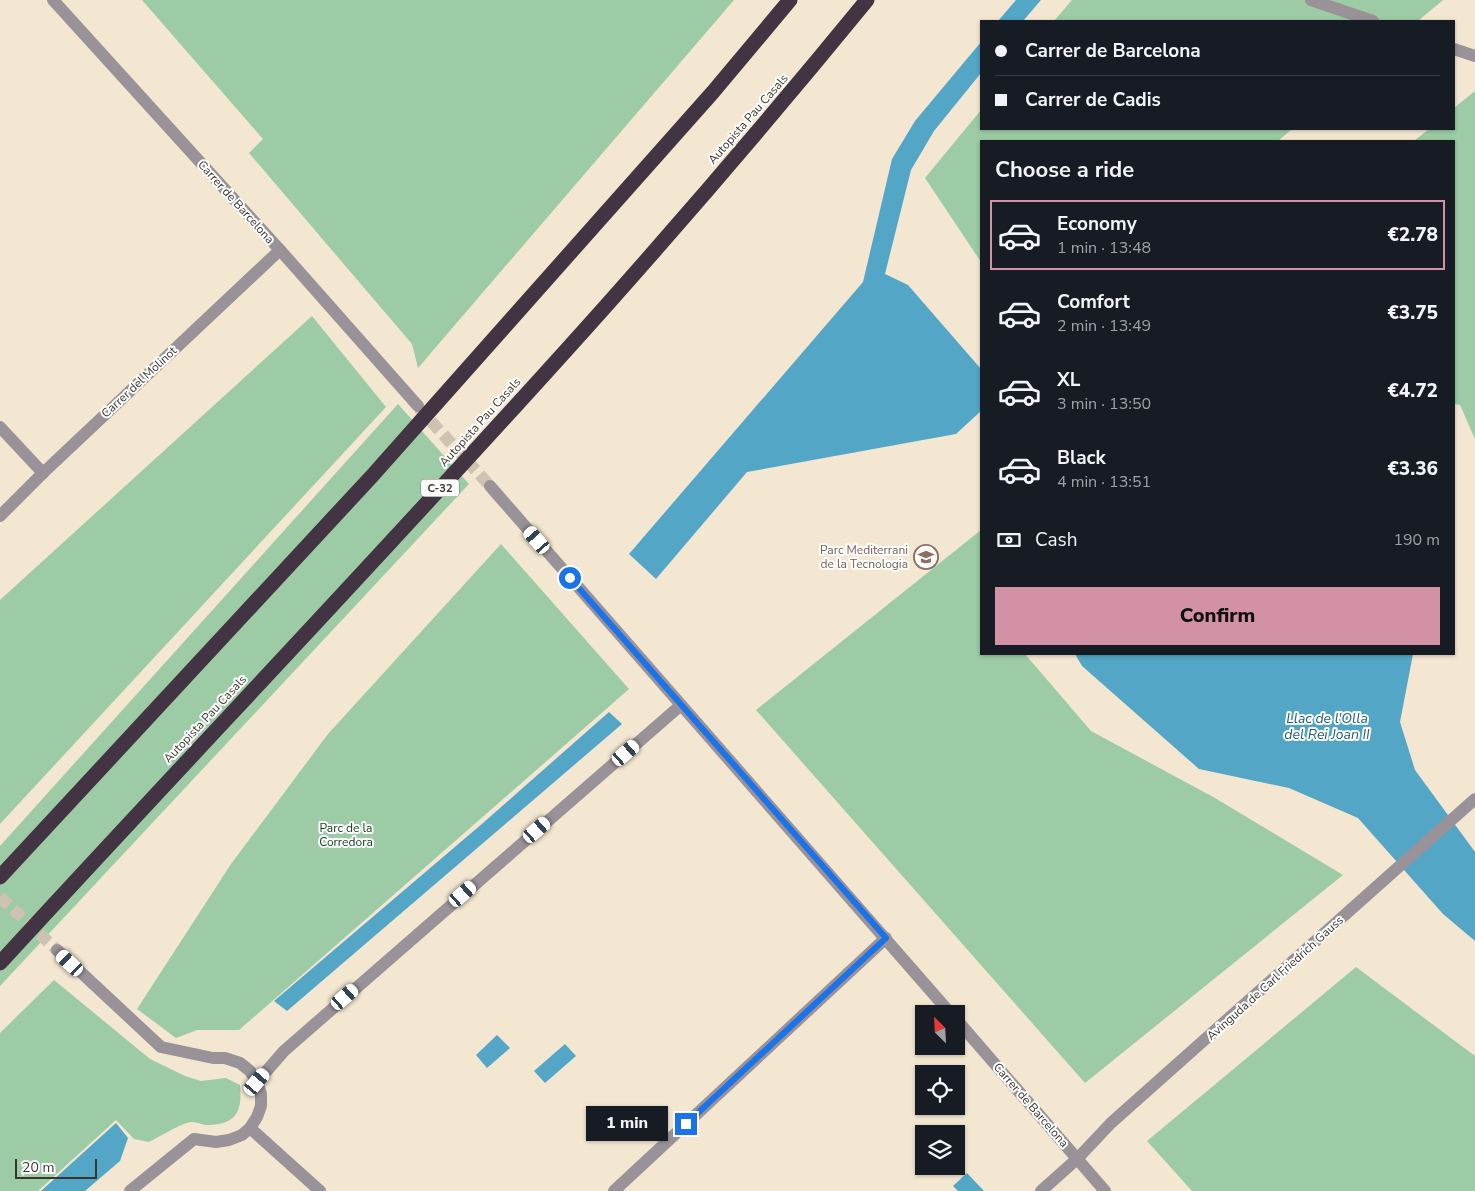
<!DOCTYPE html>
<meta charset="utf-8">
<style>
:root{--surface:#171b24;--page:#242831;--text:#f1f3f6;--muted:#9ea1a6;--line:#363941;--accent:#d291a5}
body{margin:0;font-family:"Nunito Sans",sans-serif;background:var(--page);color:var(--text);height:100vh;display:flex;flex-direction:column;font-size:19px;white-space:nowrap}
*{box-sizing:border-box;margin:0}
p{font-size:16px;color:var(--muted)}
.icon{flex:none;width:28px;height:28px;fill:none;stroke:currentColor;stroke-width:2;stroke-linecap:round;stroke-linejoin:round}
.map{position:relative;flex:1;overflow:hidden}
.side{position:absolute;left:980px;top:140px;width:475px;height:515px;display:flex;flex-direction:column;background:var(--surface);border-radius:0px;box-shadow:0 1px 4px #0004}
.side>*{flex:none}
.top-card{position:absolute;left:980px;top:20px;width:475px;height:110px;border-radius:0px;box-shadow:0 1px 4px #0004;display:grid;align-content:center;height:110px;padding:0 15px;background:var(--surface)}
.needle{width:32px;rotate:336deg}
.tools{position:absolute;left:915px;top:1005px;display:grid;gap:10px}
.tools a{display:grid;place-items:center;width:50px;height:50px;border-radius:0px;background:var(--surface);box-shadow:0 1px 4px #0004;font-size:25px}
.scale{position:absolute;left:15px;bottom:12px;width:82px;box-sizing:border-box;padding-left:5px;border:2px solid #3a352d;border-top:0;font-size:14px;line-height:18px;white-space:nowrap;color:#3a352d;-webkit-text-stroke:4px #fff;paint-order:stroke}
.end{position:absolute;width:22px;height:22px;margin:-11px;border:6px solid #1a73e8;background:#fff;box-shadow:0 0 0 2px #fff}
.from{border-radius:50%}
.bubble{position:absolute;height:35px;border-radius:0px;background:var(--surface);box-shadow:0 1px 4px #0004;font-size:16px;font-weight:800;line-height:35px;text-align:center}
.car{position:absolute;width:15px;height:30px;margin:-15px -8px;border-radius:6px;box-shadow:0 0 4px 1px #0007;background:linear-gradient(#fff 24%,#345 0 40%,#fff 0 76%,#345 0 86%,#fff 0)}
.top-card b{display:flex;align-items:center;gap:18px;height:48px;font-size:19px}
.top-card b+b{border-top:1px solid var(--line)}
.top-card i{width:12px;height:12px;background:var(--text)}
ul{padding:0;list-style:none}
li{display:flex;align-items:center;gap:15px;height:70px;margin:0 10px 8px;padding:0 5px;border:2px solid transparent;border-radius:0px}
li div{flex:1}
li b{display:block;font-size:19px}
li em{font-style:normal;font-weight:800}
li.on{border-color:var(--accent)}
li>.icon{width:45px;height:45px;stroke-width:1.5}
h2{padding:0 15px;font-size:22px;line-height:60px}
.pay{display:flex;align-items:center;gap:12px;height:55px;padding:0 15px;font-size:19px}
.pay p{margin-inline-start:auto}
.action{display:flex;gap:10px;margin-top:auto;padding:10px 15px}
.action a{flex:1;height:58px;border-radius:0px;background:var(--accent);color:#111;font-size:20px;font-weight:800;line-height:58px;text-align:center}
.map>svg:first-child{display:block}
.green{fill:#9ccba5}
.water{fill:#54a6c7}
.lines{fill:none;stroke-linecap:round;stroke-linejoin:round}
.minor-tunnel{stroke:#cec3b1;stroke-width:12;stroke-dasharray:12 6;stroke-linecap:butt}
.minor{stroke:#999299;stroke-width:12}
.highway{stroke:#423442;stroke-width:15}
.route{stroke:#1a73e8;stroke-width:6}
.labels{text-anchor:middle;stroke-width:4;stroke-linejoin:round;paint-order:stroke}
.shield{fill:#fff;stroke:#75726c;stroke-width:1}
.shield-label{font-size:11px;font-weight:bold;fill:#3a352d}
.street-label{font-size:12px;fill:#3a352d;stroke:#fff}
.education-label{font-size:12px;fill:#785e54;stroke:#fff;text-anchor:end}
.park-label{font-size:12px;fill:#0a391a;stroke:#fff}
.water-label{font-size:14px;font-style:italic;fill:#205f78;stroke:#fff}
</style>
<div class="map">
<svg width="1475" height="1191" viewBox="0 0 1475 1191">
<rect width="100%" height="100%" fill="#f3e7d2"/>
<g class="green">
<path d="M 142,0 L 734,0 L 418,368 L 412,344 L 249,153 L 263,139 Z"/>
<path d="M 1072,0 L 1443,0 L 1418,21 L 1054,21 Z"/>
<path d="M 1475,91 L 1475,439 L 1460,405 L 1454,404 L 1454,141 L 1414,141 L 1429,129 L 1454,129 L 1454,108 Z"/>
<path d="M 981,110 L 981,129 L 1292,129 L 1278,141 L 981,141 L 981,262 L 925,178 Z"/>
<path d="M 312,316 L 386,407 L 0,824 L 0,600 Z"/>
<path d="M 398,404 L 469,484 L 0,986 L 0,846 Z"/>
<path d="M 981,530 L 981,654 L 1025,654 L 1091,731 L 1215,798 L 1343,875 L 1085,1083 L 756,710 Z"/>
<path d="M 501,544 L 629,689 L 239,1030 L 197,1030 L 176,1038 L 137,1009 L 231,864 L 328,734 Z"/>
<path d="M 1356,967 L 1475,1056 L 1475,1191 L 1192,1191 L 1147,1141 Z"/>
<path d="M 54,980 L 150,1059 L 185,1076 L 201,1081 L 226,1078 L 240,1085 C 242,1110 238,1123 211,1125 C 204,1126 198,1122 191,1122 C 184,1122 157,1138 149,1142 L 134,1139 L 116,1120 L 38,1191 L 0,1191 L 0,1033 Z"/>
</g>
<g class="water">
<path d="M 1016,0 L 1041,0 L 1023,21 L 998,21 Z"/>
<path d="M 981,42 L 981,73 L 934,131 L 911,170 L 885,274 L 908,285 L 981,369 L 981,411 L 956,434 L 747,472 L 656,579 L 629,554 L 863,282 L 892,159 L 915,121 Z"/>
<path d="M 1075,654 L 1413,654 L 1400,722 L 1415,770 L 1475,852 L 1475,941 L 1443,914 L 1358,818 L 1289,788 L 1199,769 L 1082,666 Z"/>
<path d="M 609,712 L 622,724 L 287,1011 L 274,1001 L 483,823 Z"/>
<path d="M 497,1035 L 510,1048 L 487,1068 L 476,1055 Z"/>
<path d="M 565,1044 L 576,1056 L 545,1083 L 534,1071 Z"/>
<path d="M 116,1123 L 128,1138 L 120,1161 L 85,1191 L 41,1191 Z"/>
<path d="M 967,1173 L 984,1191 L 958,1191 L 953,1186 Z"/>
</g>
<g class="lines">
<g class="minor-tunnel">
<path d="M 419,408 L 490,486"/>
<path d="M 0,897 L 57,950"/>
</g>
<g class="minor">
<path d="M 53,0 L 280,250 L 418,406"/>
<path d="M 1311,0 L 1373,21"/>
<path d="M 1454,49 L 1475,56"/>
<path d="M 0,427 L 43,473"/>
<path d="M 490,486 L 951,1014"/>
<path d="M 0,516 L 43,473 L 280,250"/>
<path d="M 57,950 L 161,1047 L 213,1058 L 225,1058 L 240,1063 L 250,1071 L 257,1082 L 261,1094 L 261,1106 L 257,1117 L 250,1128 L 242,1135 L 229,1140 L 216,1142 L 194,1139 L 130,1191"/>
<path d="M 956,1019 L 1105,1191"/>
<path d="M 257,1082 L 284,1051 L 681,705"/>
<path d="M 250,1128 L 320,1191"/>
<path d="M 614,1191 L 886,938"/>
<path d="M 1041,1191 L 1077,1159 L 1111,1123 L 1475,799"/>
</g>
<g class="highway">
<path d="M 0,877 L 372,476 L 713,92 L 790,0"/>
<path d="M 0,963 C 201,744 407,529 605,307 C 694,207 782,104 867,0"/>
</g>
</g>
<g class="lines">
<path class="route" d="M 570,578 L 886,938 L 686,1124"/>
</g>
<defs>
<symbol id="university-ring" viewBox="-11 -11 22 22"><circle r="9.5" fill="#fff" stroke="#8d6e63" stroke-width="1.5"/><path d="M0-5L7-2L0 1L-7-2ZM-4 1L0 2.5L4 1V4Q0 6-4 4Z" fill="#8d6e63"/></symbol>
</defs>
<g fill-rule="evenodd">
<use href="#university-ring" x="912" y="543" width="28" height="28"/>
</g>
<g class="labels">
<rect class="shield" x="421" y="479.5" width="38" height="17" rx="4"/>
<g class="shield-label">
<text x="440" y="492">C-32</text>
</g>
<g class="street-label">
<text transform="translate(748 119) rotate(-49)" y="4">Autopista Pau Casals</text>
<text transform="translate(236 202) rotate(48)" y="4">Carrer de Barcelona</text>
<text transform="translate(139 382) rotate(-43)" y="4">Carrer del Molinot</text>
<text transform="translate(480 422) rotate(-48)" y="4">Autopista Pau Casals</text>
<text transform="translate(205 719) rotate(-47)" y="4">Autopista Pau Casals</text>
<text transform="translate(1275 978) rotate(-42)" y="4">Avinguda de Carl Friedrich Gauss</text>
<text transform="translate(1031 1105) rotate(49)" y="4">Carrer de Barcelona</text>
</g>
<g class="education-label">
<text x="908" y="554">Parc Mediterrani<tspan x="908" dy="14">de la Tecnologia</tspan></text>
</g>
<g class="park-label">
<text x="346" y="832">Parc de la<tspan x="346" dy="14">Corredora</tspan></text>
</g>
<g class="water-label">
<text x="1327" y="723">Llac de l'Olla<tspan x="1327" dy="16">del Rei Joan II</tspan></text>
</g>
</g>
</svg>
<div class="tools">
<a><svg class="needle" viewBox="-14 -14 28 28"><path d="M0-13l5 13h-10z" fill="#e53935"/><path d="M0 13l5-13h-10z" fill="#9ea1a6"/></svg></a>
<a><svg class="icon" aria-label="locate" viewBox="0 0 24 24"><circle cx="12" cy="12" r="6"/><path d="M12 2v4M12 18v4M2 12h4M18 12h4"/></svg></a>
<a><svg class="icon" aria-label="layers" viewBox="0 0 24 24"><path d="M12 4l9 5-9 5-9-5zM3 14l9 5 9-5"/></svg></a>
</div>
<div class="scale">20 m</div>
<i class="end from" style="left:570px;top:578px"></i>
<i class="end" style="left:686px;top:1124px"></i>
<div class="bubble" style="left:586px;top:1106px;width:82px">1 min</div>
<i class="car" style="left:537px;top:540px;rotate:319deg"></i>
<i class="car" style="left:626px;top:753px;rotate:49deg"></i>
<i class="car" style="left:537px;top:830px;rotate:49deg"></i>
<i class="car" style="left:463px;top:894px;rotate:49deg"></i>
<i class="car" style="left:70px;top:963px;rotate:313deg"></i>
<i class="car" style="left:345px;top:997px;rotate:49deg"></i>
<i class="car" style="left:257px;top:1082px;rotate:40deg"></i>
<div class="top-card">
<b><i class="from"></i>Carrer de Barcelona</b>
<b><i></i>Carrer de Cadis</b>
</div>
<section class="side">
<h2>Choose a ride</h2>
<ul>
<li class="on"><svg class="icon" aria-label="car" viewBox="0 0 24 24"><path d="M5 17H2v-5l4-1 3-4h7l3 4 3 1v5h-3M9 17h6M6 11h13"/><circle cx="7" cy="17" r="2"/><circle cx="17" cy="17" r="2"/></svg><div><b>Economy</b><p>1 min · 13:48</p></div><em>€2.78</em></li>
<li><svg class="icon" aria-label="car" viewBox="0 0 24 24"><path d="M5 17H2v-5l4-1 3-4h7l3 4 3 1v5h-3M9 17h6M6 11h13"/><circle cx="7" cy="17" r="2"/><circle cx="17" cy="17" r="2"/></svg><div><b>Comfort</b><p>2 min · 13:49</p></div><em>€3.75</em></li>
<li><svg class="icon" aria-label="car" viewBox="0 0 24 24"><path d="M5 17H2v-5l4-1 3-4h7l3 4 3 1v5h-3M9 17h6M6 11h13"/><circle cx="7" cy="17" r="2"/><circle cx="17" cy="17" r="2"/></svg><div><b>XL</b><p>3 min · 13:50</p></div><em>€4.72</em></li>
<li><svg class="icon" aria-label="car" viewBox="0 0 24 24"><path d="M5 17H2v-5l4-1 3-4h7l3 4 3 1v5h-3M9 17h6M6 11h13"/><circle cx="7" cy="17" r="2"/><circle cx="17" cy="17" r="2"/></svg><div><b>Black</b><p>4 min · 13:51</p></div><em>€3.36</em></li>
</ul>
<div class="pay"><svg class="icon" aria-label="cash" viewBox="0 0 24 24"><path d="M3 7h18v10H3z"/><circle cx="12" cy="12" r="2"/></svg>Cash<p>190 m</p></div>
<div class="action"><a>Confirm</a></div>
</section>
</div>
